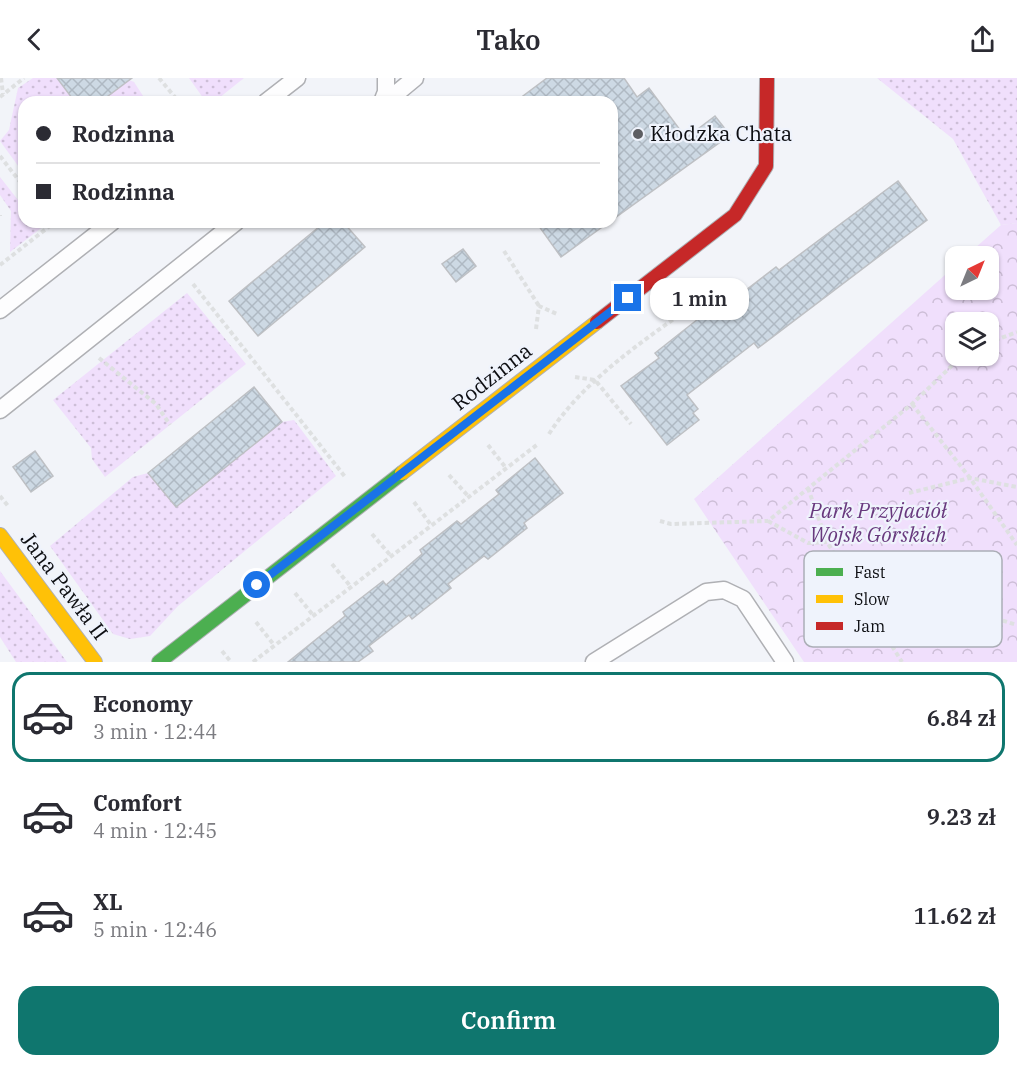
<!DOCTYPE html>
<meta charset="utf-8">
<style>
:root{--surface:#fff;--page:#f7f7f7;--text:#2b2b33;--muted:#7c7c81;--line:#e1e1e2;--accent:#0f766e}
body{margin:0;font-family:"IBM Plex Serif",serif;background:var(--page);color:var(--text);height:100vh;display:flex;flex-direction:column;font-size:22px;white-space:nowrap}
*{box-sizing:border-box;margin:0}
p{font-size:20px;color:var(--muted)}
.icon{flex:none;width:33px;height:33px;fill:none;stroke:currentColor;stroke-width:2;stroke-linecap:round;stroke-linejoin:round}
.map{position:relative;height:584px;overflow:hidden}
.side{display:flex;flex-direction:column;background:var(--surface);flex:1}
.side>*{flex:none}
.banner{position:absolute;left:18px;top:18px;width:600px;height:132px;border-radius:18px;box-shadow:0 2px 4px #0004;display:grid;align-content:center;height:132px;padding:0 18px;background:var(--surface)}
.needle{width:39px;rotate:43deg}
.buttons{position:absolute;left:945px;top:168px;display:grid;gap:12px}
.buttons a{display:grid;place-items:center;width:54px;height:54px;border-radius:12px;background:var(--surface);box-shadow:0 2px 4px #0004;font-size:30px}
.end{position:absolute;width:27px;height:27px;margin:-14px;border:8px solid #1a73e8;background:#fff;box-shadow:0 0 0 3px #fff}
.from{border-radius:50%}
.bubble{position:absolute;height:42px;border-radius:18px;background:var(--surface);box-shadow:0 2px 4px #0004;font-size:20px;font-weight:600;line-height:42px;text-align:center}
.banner b{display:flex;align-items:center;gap:21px;height:57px;font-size:22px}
.banner b+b{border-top:2px solid var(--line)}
.banner i{width:15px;height:15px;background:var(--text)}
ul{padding:10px 0 0;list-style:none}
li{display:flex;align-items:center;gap:18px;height:90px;margin:0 12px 9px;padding:0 6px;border:3px solid transparent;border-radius:18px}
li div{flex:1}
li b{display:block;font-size:22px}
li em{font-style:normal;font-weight:600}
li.current{border-color:var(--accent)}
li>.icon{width:54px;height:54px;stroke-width:1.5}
.button{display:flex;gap:12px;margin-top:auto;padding:12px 18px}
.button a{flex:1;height:69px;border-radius:18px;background:var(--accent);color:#fff;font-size:24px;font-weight:600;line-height:69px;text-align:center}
header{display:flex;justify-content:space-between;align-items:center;height:78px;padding:0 18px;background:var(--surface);font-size:27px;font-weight:600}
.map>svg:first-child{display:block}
.grass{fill:url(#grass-dots)}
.park{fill:url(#park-crowns);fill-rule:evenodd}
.building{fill:url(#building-cross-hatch);stroke:#bec0c4;stroke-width:1.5}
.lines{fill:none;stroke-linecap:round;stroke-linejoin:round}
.lane-casing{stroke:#afb0b4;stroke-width:19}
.fast-casing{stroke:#afb0b4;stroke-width:16}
.slow-casing{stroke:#afb0b4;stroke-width:16}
.jam-casing{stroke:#afb0b4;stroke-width:16}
.path{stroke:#dee0e1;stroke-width:4;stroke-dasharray:4.5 3;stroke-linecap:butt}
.lane{stroke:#fdfdfe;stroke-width:16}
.fast{stroke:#4caf50;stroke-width:14}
.slow{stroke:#ffc107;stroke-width:14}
.jam{stroke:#c62828;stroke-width:14}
.route{stroke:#1a73e8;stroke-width:8}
.poi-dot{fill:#5d5e63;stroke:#eff3fc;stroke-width:2}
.labels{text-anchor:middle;stroke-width:4.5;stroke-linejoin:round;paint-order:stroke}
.poi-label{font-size:21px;fill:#0d0e12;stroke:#eff3fc;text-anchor:start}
.street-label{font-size:21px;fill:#0d0e12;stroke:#eff3fc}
.park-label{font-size:21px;font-style:italic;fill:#68397e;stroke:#eff3fc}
.key{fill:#eff3fc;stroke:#abaeb6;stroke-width:1.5}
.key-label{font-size:16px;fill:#0d0e12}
</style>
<header><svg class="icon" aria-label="back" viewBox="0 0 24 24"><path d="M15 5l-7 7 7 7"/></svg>Tako<svg class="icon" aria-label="share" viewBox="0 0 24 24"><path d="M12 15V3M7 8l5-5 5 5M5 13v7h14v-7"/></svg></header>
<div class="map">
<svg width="1017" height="584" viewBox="0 0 1017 584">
<defs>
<pattern id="grass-dots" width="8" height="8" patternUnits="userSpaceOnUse" patternTransform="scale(1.5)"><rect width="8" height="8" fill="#f0dffc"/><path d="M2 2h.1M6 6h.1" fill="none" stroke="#cdbed7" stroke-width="1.8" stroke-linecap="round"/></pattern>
<pattern id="park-crowns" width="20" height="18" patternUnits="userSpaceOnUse" patternTransform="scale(1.5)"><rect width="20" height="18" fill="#f0dffc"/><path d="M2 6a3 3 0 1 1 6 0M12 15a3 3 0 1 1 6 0" fill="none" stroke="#cdbed7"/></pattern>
<pattern id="building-cross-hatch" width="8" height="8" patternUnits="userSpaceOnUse" patternTransform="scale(1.5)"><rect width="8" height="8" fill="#cdd9e4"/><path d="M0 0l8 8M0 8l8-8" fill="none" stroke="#afb9c3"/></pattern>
</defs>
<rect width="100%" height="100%" fill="#f2f4f9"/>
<g class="grass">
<path d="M 33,0 L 57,0 L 75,24 L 24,24 L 24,96 L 0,63 L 9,52 L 18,10 Z"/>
<path d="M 189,0 L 244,0 L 214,24 L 206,24 Z"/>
<path d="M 877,0 L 1017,0 L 1017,145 L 1001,147 L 953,61 Z"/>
<path d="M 129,2 L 134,4 L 147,24 L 100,24 Z"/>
<path d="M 0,99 L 18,122 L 24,124 L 24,144 L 49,144 L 10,174 L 11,133 L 0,117 Z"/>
<path d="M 187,215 L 246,286 L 105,399 L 92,381 L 91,370 L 53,322 Z"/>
<path d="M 294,342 L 336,398 L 178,528 L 150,558 L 130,561 L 113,556 L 50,468 L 133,399 L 148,395 L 282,344 Z"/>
<path d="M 0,493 L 67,584 L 16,584 L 0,559 Z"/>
</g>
<path class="park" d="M 1017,145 L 1017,584 L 804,584 L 694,421 L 955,188 L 956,212 L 988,212 L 988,178 L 966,178 L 1001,147 ZM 956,244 L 988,244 L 988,278 L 956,278 Z"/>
<g class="building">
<path d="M 57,0 L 132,0 L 100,24 L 75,24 Z"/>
<path d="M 547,0 L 624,0 L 637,19 L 649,10 L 686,60 L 715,38 L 730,57 L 612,142 L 612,24 L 515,24 Z"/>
<path d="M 898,103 L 927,142 L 758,270 L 754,265 L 687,317 L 698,331 L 693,335 L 699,342 L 667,367 L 621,308 L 659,280 L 655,275 L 712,230 L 716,235 L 776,189 L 779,192 Z"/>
<path d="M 325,144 L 343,144 L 365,169 L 258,258 L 229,223 Z"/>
<path d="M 536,144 L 609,144 L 561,179 Z"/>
<path d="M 463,171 L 476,188 L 456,204 L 442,186 Z"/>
<path d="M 254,309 L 282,344 L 176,429 L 148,395 Z"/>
<path d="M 35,373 L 53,398 L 31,414 L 13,389 Z"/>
<path d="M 535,380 L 563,415 L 524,445 L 527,450 L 488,481 L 484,478 L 448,506 L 451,510 L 412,541 L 409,537 L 369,568 L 373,573 L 358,584 L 288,584 L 345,538 L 343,534 L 383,503 L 386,507 L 422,476 L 420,472 L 457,443 L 461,446 L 499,416 L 496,412 Z"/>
</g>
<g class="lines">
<defs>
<g id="lane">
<path d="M 266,24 L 297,0"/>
<path d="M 382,24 L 386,14 L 386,0"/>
<path d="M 386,24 L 415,0"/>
<path d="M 0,232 L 112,144"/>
<path d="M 0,332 L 236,144"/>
<path d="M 594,584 L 706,514 L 724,512 L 743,521 L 785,584"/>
</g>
<path id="fast" d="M 159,584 L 402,395"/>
<g id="slow">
<path d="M 402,395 L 597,244"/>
<path d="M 0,457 L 95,584"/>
</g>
<path id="jam" d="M 597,244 L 735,137 L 766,88 L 767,0"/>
</defs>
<use href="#lane" class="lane-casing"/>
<use href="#fast" class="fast-casing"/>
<use href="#slow" class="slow-casing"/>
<use href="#jam" class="jam-casing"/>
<g class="path">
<path d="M 1,0 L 3,16"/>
<path d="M 159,0 L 179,24"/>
<path d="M 0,19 L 24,0"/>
<path d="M 0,78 L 24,109"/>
<path d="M 0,137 L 0,138"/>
<path d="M 504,173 L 539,228"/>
<path d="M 0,187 L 55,144"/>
<path d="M 193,206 L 346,400"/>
<path d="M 536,251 L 539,228 L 557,236"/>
<path d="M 988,265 L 1017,254"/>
<path d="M 99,280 L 156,326 L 170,347"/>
<path d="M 575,299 L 595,302 L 631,346"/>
<path d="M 912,326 L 970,400 L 1017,467"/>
<path d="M 549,356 C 588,294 668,247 727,203"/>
<path d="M 488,367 L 506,390"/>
<path d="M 449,397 L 469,419"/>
<path d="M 808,410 L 827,464 L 902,584"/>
<path d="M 909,415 L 970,400 L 1017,409"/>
<path d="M 0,418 L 8,428"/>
<path d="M 414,424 L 431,447"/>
<path d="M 660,443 L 671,446 L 768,443 L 912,326 L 962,278"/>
<path d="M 768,443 L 808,465 L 827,464"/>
<path d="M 372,456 L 391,478"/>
<path d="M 332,486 L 351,509"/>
<path d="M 845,494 L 1017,547"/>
<path d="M 295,515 L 313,537"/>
<path d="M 256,544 L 274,567"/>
<path d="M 222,573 L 231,584"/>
<path d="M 253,584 L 538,366"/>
</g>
<use href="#lane" class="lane"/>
<use href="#fast" class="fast"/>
<use href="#slow" class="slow"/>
<use href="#jam" class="jam"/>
</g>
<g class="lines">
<path class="route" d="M 257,507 L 628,220"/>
</g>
<circle class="poi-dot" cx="638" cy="56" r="6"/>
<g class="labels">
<g class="poi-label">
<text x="650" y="63">Kłodzka Chata</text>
</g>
<g class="street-label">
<text transform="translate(492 299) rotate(-38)" y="7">Rodzinna</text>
<text transform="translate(64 508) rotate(53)" y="7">Jana Pawła II</text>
</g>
<g class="park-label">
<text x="878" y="440">Park Przyjaciół<tspan x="878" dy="24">Wojsk Górskich</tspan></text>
</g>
</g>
<rect x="804" y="473" width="198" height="96" rx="9" class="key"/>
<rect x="816" y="490" width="27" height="8" fill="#4caf50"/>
<rect x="816" y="517" width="27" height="8" fill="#ffc107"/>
<rect x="816" y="544" width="27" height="8" fill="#c62828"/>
<g class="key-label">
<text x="854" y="500">Fast</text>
<text x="854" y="527">Slow</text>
<text x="854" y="554">Jam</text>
</g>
</svg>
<div class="buttons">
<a><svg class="needle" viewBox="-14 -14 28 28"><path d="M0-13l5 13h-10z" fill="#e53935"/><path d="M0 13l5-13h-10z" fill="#7c7c81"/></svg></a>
<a><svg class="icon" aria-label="layers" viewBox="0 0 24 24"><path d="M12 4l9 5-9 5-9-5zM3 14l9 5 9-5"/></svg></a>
</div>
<i class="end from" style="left:257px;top:507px"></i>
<i class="end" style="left:628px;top:220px"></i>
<div class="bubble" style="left:650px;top:200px;width:99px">1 min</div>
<div class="banner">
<b><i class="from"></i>Rodzinna</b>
<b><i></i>Rodzinna</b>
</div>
</div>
<section class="side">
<ul>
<li class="current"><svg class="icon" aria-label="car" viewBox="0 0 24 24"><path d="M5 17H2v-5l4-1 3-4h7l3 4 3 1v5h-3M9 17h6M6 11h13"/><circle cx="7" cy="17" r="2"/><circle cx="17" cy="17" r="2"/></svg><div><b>Economy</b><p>3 min · 12:44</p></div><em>6.84 zł</em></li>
<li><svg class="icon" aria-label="car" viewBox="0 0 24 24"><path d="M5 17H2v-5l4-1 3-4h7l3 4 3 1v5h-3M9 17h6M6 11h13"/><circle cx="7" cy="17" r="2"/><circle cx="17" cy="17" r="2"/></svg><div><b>Comfort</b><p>4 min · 12:45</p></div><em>9.23 zł</em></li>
<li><svg class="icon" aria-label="car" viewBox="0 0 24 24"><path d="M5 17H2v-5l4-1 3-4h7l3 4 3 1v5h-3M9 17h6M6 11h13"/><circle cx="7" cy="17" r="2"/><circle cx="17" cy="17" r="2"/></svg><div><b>XL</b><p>5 min · 12:46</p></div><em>11.62 zł</em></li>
</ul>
<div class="button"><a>Confirm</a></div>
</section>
